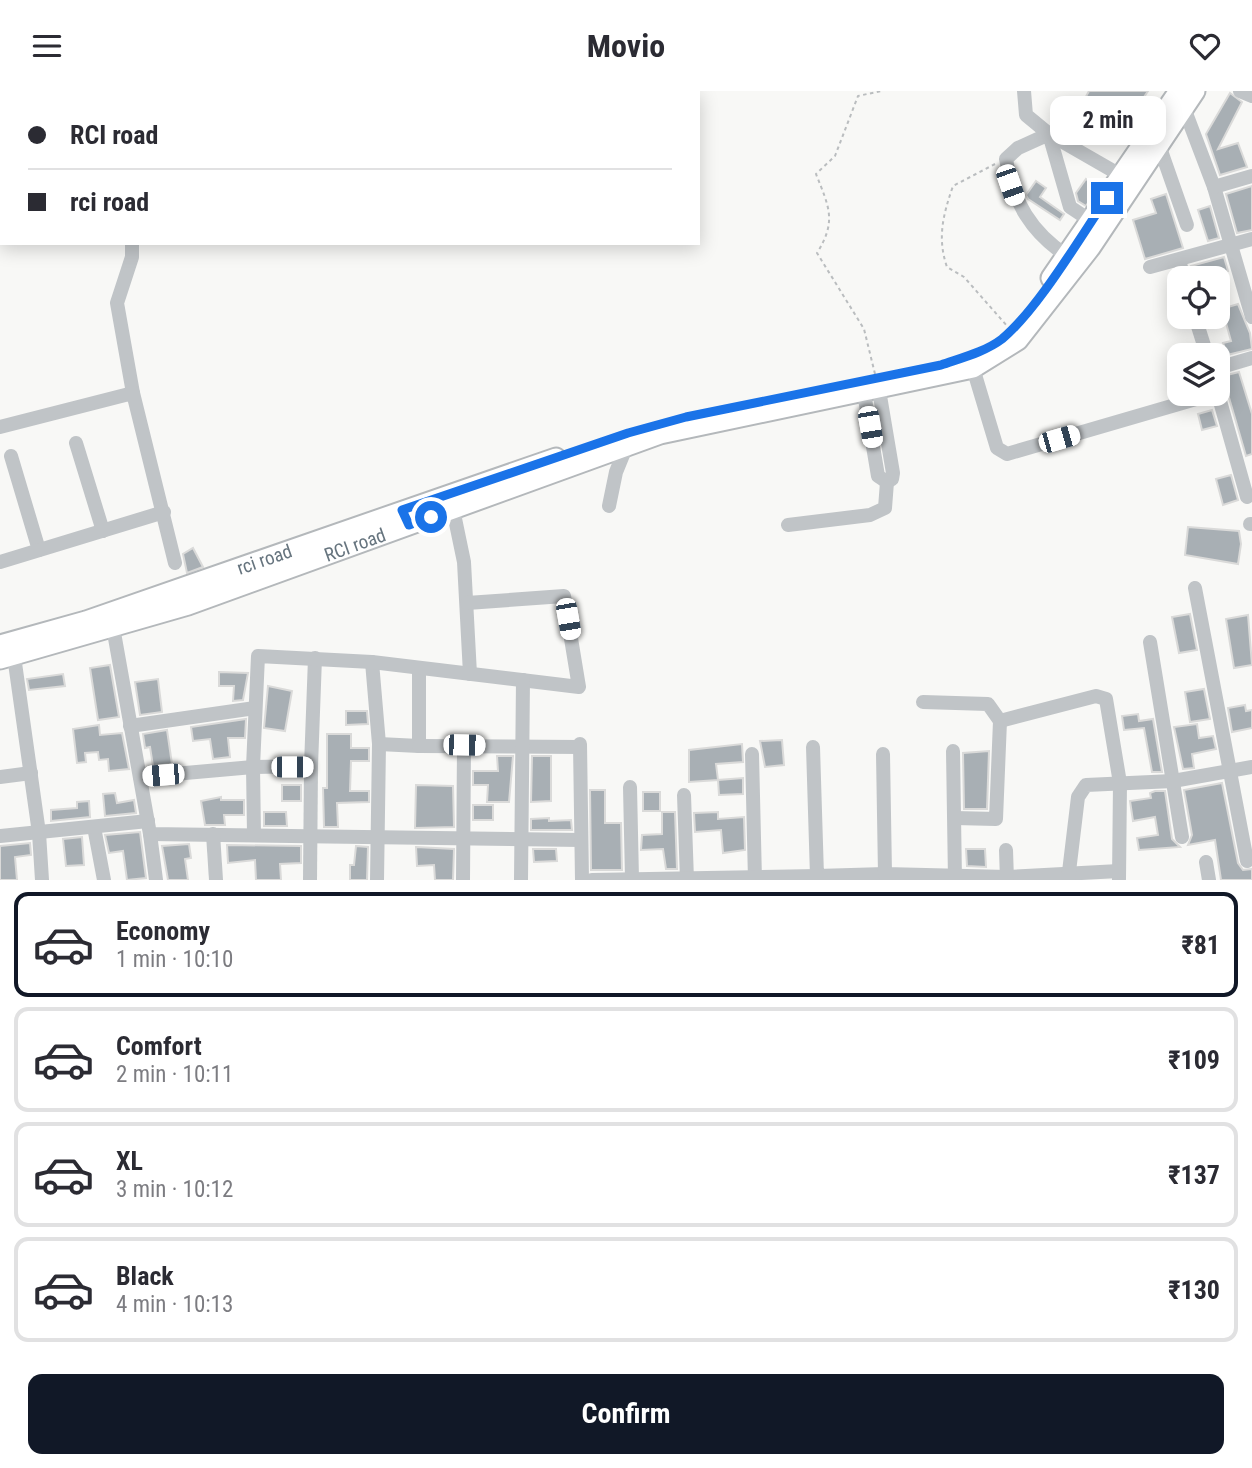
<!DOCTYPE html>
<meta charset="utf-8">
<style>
:root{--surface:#fff;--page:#f7f7f7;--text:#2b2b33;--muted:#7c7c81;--line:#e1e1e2;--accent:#111827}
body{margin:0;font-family:"Roboto Condensed",sans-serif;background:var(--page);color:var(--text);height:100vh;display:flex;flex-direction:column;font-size:26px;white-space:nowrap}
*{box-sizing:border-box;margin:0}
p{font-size:23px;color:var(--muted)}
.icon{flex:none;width:38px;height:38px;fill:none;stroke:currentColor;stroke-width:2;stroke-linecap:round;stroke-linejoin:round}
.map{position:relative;height:789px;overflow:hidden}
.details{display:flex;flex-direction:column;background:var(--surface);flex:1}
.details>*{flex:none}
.banner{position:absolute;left:0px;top:0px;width:700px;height:154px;box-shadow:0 4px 18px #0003;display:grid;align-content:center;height:154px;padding:0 28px;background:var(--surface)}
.controls{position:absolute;left:1167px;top:175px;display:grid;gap:14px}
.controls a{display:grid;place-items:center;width:63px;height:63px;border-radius:14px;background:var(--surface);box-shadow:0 4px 18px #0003;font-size:35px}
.end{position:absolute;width:32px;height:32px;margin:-16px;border:9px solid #1a73e8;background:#fff;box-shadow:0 0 0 4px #fff}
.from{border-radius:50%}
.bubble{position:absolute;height:49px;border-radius:14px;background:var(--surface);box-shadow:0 4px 18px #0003;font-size:23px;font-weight:700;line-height:49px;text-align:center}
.car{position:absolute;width:21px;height:42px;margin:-21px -10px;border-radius:9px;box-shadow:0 0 5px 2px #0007;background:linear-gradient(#fff 24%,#345 0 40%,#fff 0 76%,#345 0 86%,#fff 0)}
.banner b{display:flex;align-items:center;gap:24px;height:66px;font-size:26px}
.banner b+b{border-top:2px solid var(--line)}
.banner i{width:18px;height:18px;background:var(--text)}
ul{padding:12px 0 0;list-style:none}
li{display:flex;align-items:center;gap:21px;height:105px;margin:0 14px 10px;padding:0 14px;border:4px solid var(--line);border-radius:14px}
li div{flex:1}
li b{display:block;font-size:26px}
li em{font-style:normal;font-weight:700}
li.current{border-color:var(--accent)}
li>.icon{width:63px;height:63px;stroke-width:1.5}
.primary-button{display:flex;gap:14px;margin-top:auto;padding:14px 28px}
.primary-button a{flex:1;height:80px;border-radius:14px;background:var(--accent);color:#fff;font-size:28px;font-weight:700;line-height:80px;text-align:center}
header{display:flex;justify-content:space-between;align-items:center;height:91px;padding:0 28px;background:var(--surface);font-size:32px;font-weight:700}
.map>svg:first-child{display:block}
.building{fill:#a8afb4;stroke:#dadad9;stroke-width:2}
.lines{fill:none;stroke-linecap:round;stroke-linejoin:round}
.major-casing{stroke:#b4b8bb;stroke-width:23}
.path{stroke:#babdbf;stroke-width:2;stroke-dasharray:3.5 3.5;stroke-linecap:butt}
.minor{stroke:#c0c4c7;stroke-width:14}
.major{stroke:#fff;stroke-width:19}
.route{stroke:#1a73e8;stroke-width:9}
.labels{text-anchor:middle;stroke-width:7;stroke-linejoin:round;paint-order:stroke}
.street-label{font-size:19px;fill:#66747e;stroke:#fff}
</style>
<header><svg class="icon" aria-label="menu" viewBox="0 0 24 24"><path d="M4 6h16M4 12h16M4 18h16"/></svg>Movio<svg class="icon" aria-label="heart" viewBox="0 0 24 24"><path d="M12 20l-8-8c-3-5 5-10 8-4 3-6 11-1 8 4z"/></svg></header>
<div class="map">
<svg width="1252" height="789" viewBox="0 0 1252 789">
<rect width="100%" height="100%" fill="#f8f8f6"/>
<g class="building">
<path d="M 1089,0 L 1148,0 L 1137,17 L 1144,21 L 1126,52 L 1076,24 Z"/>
<path d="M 1230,2 L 1242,11 L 1218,58 L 1238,52 L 1247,76 L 1220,84 L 1206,43 Z"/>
<path d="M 1086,88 L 1098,97 L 1086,115 L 1078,110 L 1076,102 Z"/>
<path d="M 1036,90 L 1046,97 L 1040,106 L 1064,123 L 1060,129 L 1028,108 L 1026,104 Z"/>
<path d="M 1252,95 L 1252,139 L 1237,142 L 1226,103 Z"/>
<path d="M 1166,103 L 1183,157 L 1145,168 L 1133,129 L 1156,122 L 1151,108 Z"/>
<path d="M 1210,115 L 1219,147 L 1208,150 L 1198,119 Z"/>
<path d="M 1224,166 L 1228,180 L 1213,185 L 1214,187 L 1194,187 L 1191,175 Z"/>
<path d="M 1238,213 L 1250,242 L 1252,258 L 1227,264 L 1223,252 L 1231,250 L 1226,232 L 1209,237 L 1205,226 L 1218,226 L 1218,219 Z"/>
<path d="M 1239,281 L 1252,323 L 1252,363 L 1246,365 L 1227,300 L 1219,286 Z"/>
<path d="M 1212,319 L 1217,335 L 1202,339 L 1198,323 Z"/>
<path d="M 1231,384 L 1238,409 L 1223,414 L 1216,388 Z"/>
<path d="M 1188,436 L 1239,440 L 1241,453 L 1238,473 L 1185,464 Z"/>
<path d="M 193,457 L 203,476 L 187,482 L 183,463 Z"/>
<path d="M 1190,523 L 1197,559 L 1179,562 L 1172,526 Z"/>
<path d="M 1248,524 L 1252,574 L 1234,577 L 1226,528 Z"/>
<path d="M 110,574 L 119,626 L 98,629 L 90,577 Z"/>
<path d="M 219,581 L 248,582 L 243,609 L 233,610 L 234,595 L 219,595 Z"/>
<path d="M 63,583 L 65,595 L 29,599 L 27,588 Z"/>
<path d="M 158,588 L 162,621 L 140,624 L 135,591 Z"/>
<path d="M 268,595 L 292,600 L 285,640 L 264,637 Z"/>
<path d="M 1204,598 L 1210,628 L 1190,631 L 1185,601 Z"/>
<path d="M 1245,614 L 1246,620 L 1252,619 L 1252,637 L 1232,641 L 1228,617 Z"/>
<path d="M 346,620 L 367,620 L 368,633 L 346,634 Z"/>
<path d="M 1138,623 L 1139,630 L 1153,628 L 1162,681 L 1152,681 L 1144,637 L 1124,639 L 1122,625 Z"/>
<path d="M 246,628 L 245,647 L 228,647 L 230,666 L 213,668 L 210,648 L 193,650 L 191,636 Z"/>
<path d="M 1197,633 L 1199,647 L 1213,645 L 1216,658 L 1192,663 L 1194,677 L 1183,678 L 1174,636 Z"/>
<path d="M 99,634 L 100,644 L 122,642 L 129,678 L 109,680 L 108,668 L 99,669 L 98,661 L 85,662 L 86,671 L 77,672 L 73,638 Z"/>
<path d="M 167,639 L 172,673 L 153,675 L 150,656 L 145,657 L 143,643 Z"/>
<path d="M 327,643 L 351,643 L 351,657 L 369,657 L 369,670 L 351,670 L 350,700 L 369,700 L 369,711 L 337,712 L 338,736 L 324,736 L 323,697 L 327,697 Z"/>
<path d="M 782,649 L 784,674 L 765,676 L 760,650 Z"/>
<path d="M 742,653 L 743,671 L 716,673 L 718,689 L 689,691 L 689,659 Z"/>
<path d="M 989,660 L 987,718 L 964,718 L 963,662 Z"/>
<path d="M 497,665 L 513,665 L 509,711 L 487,711 L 488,694 L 473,694 L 473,680 L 498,680 Z"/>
<path d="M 532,665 L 551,665 L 551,710 L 531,711 Z"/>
<path d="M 743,687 L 743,703 L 719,704 L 718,689 Z"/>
<path d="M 1222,692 L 1238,772 L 1243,779 L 1252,778 L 1252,789 L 1221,789 L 1215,749 L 1188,754 L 1192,744 L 1184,699 Z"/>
<rect x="282" y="694" width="19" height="16"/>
<path d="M 416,694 L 453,695 L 454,736 L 415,737 Z"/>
<path d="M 590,699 L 605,699 L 605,732 L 621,732 L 622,779 L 591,779 Z"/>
<path d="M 1155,700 L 1165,700 L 1172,748 L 1180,756 L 1139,759 L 1137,747 L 1158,744 L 1155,726 L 1133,730 L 1130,710 L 1151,707 L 1150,702 Z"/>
<rect x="643" y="701" width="17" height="19"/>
<path d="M 115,702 L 117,712 L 134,709 L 136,722 L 105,725 L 103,703 Z"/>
<path d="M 221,706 L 221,709 L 244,709 L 244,724 L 224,724 L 225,734 L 205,734 L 201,710 Z"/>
<path d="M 89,710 L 90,726 L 51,730 L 51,719 L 77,717 L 77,711 Z"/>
<rect x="473" y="714" width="20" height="15"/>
<path d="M 264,721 L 286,721 L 287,735 L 264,735 Z"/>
<path d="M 662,721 L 675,721 L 677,778 L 666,778 L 663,758 L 641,759 L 642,744 L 662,743 Z"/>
<path d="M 718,721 L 718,728 L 744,726 L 745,759 L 723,762 L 721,739 L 695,741 L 694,722 Z"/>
<path d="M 549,727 L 549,730 L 571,729 L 572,739 L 531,739 L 531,728 Z"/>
<path d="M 140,741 L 146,787 L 127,789 L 123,760 L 109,762 L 105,744 Z"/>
<path d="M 82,746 L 84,774 L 66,775 L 63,748 Z"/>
<path d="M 30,752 L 31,764 L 15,766 L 17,789 L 0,789 L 0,755 Z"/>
<path d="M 189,753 L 191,767 L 185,768 L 188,789 L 168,789 L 162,755 Z"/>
<path d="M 227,754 L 301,755 L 301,772 L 280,773 L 281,789 L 256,789 L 255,769 L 228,772 Z"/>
<path d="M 356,755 L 368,756 L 367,789 L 350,789 L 350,774 L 354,774 Z"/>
<path d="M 416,756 L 454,758 L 453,789 L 435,789 L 434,774 L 417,775 Z"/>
<path d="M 533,758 L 556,758 L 557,770 L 534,771 Z"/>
<path d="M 966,758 L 985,758 L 986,776 L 967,775 Z"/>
</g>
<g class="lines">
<defs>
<g id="major">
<path d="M 1051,187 L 1179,0"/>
<path id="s1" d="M 0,554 L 86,530 L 556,367"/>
<path id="s2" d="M 0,568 L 188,514 L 660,343 L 973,277 L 1018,249 L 1090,157 L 1195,0"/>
</g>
</defs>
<use href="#major" class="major-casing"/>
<g class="path">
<path d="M 995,73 L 953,95 C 943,124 937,147 947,176 L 964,186 L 1008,236"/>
<path d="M 875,283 L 864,238 L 817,162 C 837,130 829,116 816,83 L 835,65 L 858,5 L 881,0"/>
</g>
<g class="minor">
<path d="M 91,0 L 94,2"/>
<path d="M 1024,0 L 1026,24 L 1049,43 L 1122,85"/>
<path d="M 1240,0 L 1252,5"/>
<path d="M 254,2 L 271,2"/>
<path d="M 387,2 L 390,0"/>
<path d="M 1184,17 L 1214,96 L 1252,226"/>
<path d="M 1159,54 L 1187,134"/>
<path d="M 1214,96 L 1252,85"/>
<path d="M 0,123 L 2,123"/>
<path d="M 132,152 L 132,166 L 117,212 L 133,302"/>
<path d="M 1067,165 C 1031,141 1013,111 1006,68 L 1018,57 L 1049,43 L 1070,116 L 1091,130"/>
<path d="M 1179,169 L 1184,187"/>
<path d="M 1150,176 L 1252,148"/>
<path d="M 1195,226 L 1207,264"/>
<path d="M 973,277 L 997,357 L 1007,363 L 1213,303"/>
<path d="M 1218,277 L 1252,267"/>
<path d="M 864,302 L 878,385 L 887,391 L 892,388 L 893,382 L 879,299"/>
<path d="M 1218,303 L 1247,406"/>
<path d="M 0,336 L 133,302 L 175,472"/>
<path d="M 76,352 L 103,440"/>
<path d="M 11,365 L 39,459"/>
<path d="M 609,415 L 616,381 L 627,354"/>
<path d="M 453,418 L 464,471 L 470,583"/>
<path d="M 1250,433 L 1252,433"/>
<path d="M 788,434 L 870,424 L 885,417 L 887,391"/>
<path d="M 0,471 L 164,421"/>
<path d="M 1195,497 L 1247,770"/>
<path d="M 113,536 L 150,743 L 581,749"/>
<path d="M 1150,551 L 1182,746"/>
<path d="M 14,565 L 39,742 L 42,789"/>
<path d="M 372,571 L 379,653 L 377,789"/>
<path d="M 923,611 L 988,613 L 1000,630 L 996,728 L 955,727"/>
<path d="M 1000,630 L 1096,605 L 1106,608 L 1120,692 L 1119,788"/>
<path d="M 130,635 L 255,617"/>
<path d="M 379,653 L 419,655 L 419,578"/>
<path d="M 580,653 L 582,789"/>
<path d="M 419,655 L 580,656"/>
<path d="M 813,656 L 817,785 L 885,783 L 885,789"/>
<path d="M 953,660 L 955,789"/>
<path d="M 752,663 L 755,789"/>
<path d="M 883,663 L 885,783 L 1007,786 L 1119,780"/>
<path d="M 0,686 L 31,682"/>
<path d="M 140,686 L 253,676 L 311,675 L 315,567"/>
<path d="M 630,696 L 632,788"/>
<path d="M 684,704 L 687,789"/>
<path d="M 94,736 L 104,789"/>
<path d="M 150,743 L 156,789"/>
<path d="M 213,743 L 216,789"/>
<path d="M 254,744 L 253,676 L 258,565 L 372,571 L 579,596 L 564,505 L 467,512"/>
<path d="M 0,745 L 148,730"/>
<path d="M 1006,759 L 1007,789"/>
<path d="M 1206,771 L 1209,789"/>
<path d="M 310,789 L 311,675"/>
<path d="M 463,789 L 464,654"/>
<path d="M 521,789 L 523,589"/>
<path d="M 592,789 L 817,785 L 817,789"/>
<path d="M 1068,789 L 1078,706 L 1086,694 L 1173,690 L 1252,676"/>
</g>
<use href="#major" class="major"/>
</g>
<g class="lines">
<path class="route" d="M 431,426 L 409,434 L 402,419 L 628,342 L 686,326 L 941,274 C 961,267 985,261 1002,248 C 1038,218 1079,148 1107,107"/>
</g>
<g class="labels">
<g class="street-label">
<text dy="7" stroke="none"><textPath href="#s2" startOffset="373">RCI road</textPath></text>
<text dy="7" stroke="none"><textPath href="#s1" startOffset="278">rci road</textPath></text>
</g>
</g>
</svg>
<div class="controls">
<a><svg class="icon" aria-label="locate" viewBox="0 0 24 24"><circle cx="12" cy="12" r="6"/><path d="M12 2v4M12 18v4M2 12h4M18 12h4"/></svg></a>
<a><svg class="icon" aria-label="layers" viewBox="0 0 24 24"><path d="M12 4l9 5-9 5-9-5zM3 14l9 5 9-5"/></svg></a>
</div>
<i class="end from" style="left:431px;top:426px"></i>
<i class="end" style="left:1107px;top:107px"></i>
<div class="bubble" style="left:1050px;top:5px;width:116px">2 min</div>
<i class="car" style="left:1010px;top:94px;rotate:161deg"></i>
<i class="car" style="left:870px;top:336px;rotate:170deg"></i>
<i class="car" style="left:1059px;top:348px;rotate:74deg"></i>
<i class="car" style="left:568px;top:528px;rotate:170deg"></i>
<i class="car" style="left:464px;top:654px;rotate:91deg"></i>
<i class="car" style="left:292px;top:676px;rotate:90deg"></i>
<i class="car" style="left:163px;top:684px;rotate:265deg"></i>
<div class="banner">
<b><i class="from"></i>RCI road</b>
<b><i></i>rci road</b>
</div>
</div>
<section class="details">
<ul>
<li class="current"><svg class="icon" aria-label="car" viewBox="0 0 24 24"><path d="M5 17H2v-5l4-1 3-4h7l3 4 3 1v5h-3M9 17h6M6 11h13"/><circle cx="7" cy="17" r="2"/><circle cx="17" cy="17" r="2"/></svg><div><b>Economy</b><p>1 min · 10:10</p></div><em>₹81</em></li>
<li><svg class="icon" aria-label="car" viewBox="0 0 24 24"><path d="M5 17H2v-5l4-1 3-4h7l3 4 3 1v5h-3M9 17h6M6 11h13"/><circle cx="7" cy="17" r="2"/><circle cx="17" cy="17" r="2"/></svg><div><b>Comfort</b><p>2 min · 10:11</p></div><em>₹109</em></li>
<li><svg class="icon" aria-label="car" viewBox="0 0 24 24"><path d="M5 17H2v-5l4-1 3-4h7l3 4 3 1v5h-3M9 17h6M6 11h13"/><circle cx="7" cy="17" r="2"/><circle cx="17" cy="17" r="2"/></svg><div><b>XL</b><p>3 min · 10:12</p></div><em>₹137</em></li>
<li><svg class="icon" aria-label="car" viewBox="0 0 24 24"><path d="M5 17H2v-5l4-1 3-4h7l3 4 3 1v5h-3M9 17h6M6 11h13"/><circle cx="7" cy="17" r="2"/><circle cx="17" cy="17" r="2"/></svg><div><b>Black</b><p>4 min · 10:13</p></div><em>₹130</em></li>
</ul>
<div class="primary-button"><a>Confirm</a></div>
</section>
